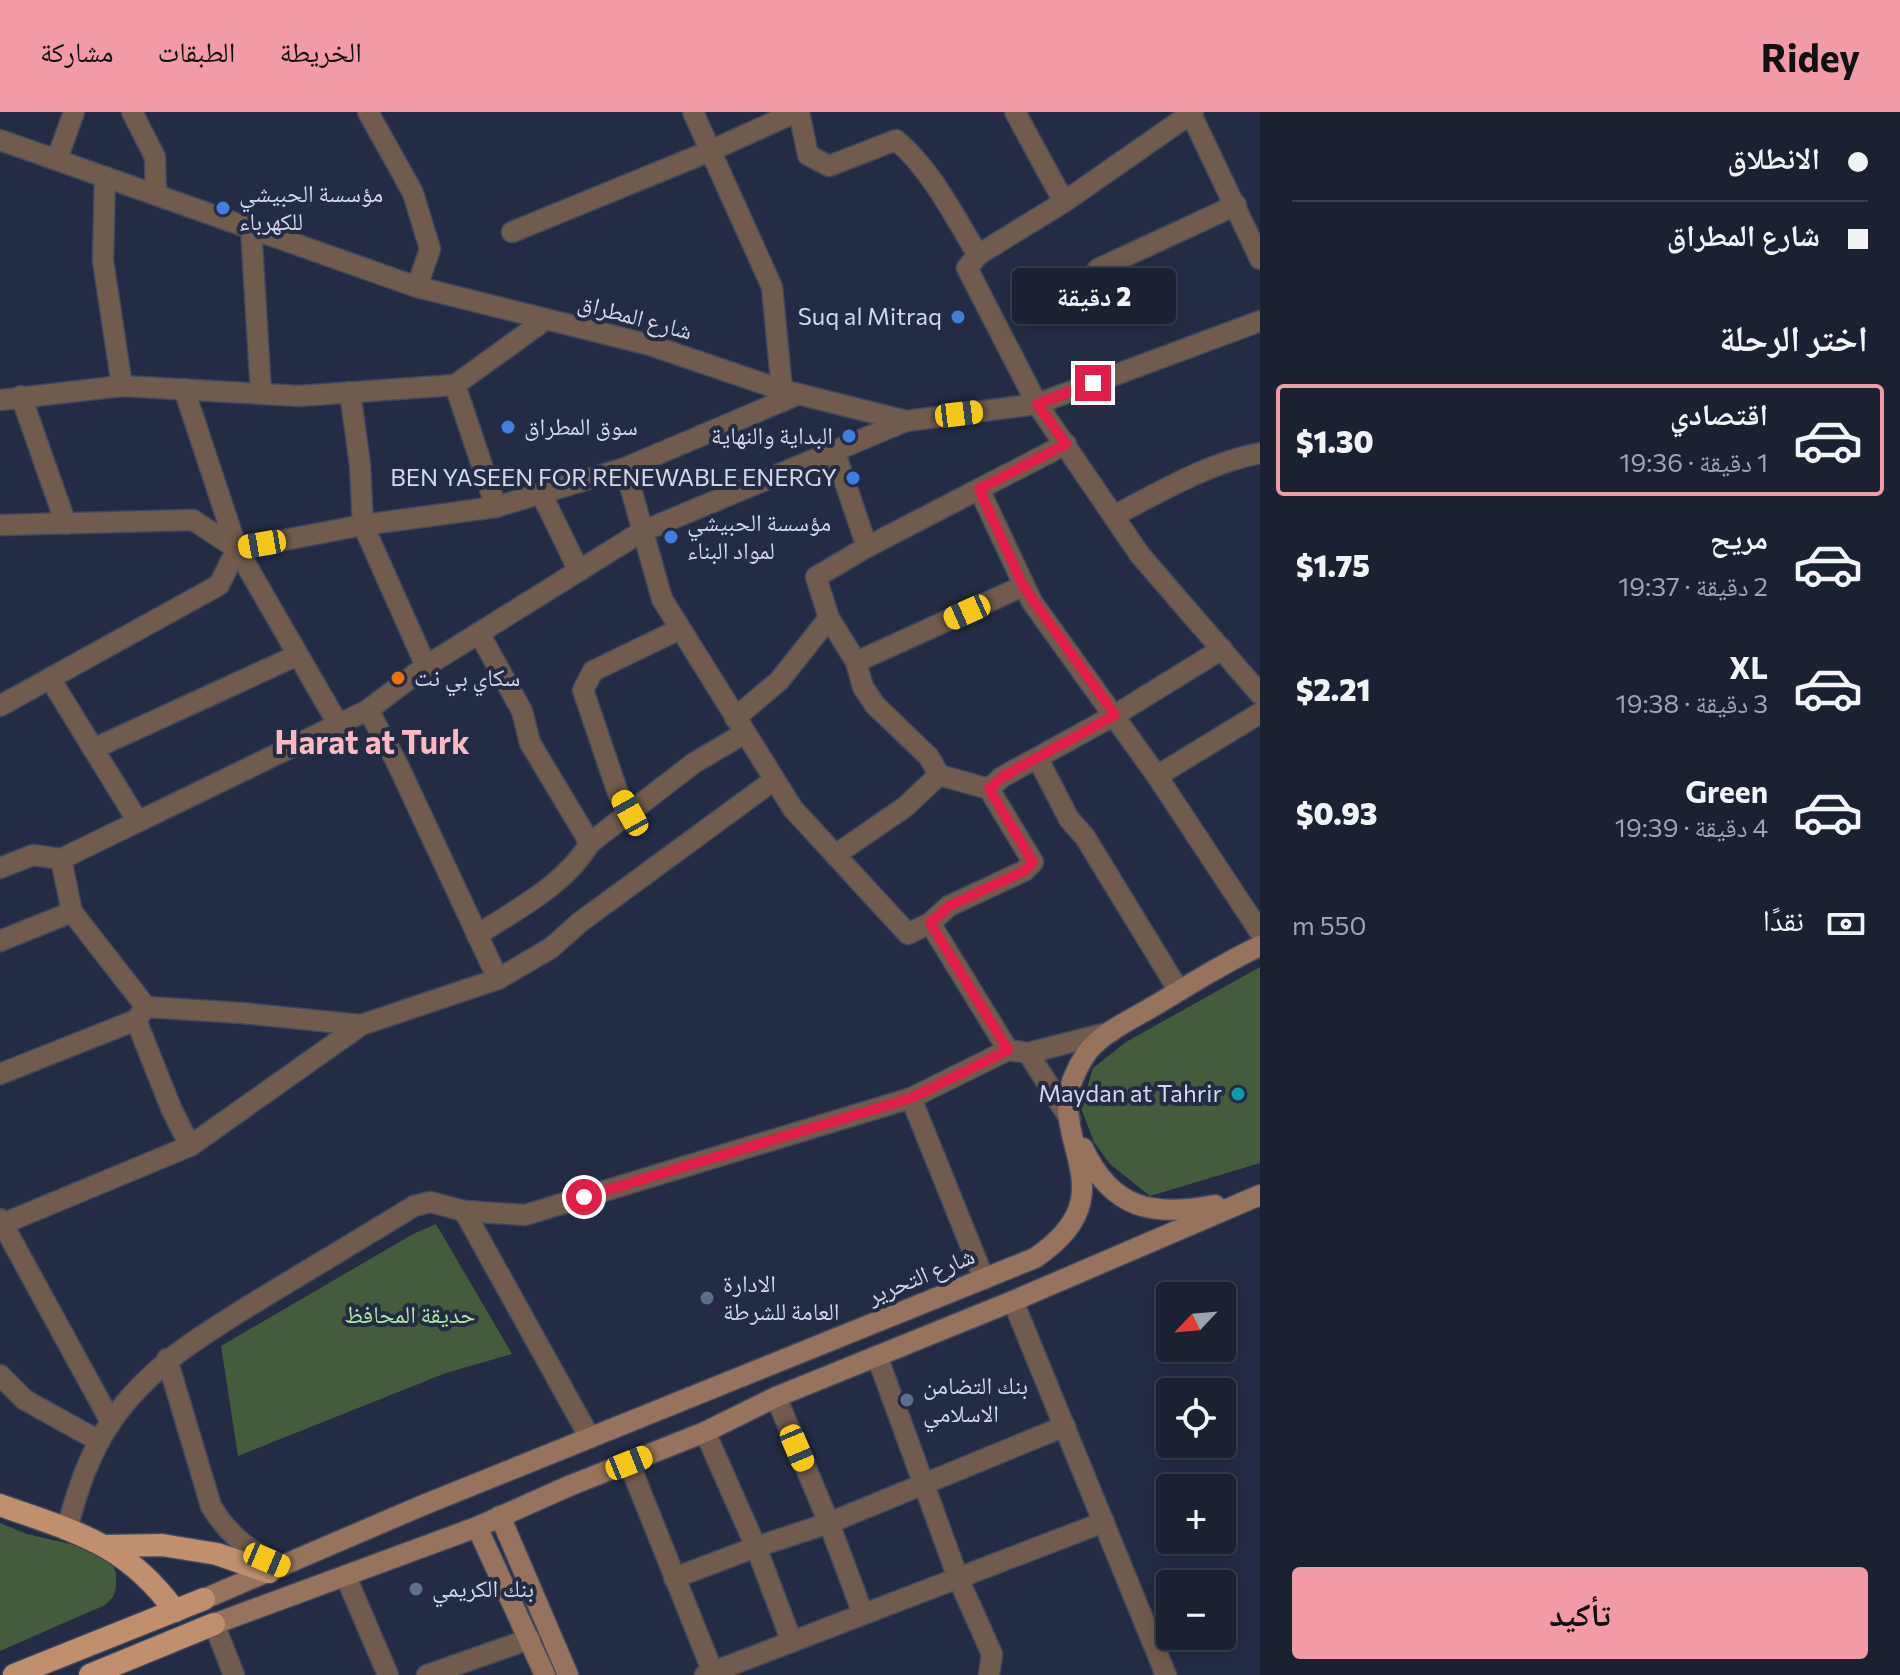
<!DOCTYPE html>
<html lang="ar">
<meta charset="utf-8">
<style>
:root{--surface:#1a2133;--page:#272e3f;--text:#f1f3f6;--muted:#9fa3ac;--line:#383e4e;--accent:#f39aa7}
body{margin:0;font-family:Commissioner,"Noto Naskh Arabic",sans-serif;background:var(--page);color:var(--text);direction:rtl;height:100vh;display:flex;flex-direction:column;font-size:30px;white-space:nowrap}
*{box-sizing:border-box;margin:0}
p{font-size:26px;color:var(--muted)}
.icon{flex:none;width:44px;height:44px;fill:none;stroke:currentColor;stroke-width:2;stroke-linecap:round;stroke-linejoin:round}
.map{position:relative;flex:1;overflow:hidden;direction:ltr}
.side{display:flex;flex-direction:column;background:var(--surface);width:640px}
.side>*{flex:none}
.guide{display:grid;align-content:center;height:176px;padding:0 32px;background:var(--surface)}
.needle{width:52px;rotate:244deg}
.controls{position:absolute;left:1156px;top:1170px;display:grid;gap:16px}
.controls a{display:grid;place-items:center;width:80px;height:80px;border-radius:8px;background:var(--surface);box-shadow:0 4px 20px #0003,0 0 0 2px var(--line);font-size:40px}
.end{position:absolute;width:36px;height:36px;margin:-18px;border:10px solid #e11d48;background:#fff;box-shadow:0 0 0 4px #fff}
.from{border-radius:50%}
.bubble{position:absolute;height:56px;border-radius:8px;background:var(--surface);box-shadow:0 4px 20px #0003,0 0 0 2px var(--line);font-size:26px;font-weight:800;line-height:56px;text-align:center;direction:rtl}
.car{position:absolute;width:24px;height:48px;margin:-24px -12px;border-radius:10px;box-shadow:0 0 6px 2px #0007;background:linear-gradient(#f5c518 24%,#345 0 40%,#f5c518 0 76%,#345 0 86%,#f5c518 0)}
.guide b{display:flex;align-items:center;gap:28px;height:76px;font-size:30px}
.guide b+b{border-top:2px solid var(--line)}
.guide i{width:20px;height:20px;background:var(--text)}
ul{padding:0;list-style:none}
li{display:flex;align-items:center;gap:24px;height:112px;margin:0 16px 12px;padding:0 16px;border:4px solid transparent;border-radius:8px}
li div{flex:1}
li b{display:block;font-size:30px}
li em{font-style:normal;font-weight:800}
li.current{border-color:var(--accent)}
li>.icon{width:72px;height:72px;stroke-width:1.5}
h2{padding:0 32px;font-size:36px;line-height:96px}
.pay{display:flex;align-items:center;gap:20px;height:88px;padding:0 32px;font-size:30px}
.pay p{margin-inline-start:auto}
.primary-button{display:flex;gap:16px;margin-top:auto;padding:16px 32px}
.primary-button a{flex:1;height:92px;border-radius:8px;background:var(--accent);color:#111;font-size:32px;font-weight:800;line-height:92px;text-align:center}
header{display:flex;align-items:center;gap:48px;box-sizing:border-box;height:112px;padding:0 40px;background:var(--accent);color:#111}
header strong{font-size:38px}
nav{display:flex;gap:44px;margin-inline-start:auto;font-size:28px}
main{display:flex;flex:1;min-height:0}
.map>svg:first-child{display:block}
.green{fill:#435c3c}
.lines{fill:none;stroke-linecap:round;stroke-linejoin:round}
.minor-casing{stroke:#3f485e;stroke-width:23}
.tertiary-casing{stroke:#3f485e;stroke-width:23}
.secondary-casing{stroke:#3f485e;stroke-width:23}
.trunk-casing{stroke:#3f485e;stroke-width:25}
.minor{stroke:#715b4c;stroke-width:20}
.tertiary{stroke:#715b4c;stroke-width:20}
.secondary{stroke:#97735d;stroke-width:20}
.trunk{stroke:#c18f6e;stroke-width:22}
.route{stroke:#e11d48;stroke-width:10}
.shop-dot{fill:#3f7fe0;stroke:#232c44;stroke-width:3}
.food-dot{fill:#e8710a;stroke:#232c44;stroke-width:3}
.culture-dot{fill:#0f9aa8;stroke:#232c44;stroke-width:3}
.service-dot{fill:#5c6f8a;stroke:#232c44;stroke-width:3}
.labels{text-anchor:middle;stroke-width:8;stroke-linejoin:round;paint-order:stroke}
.poi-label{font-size:24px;fill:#d2d8e9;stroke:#232c44;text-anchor:start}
.street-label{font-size:24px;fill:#d2d8e9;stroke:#232c44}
.park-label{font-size:24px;fill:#b0e8a1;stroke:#232c44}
.district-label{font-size:32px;font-weight:bold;fill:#fdb9c1;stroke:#232c44}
</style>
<header>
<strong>Ridey</strong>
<nav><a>الخريطة</a><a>الطبقات</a><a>مشاركة</a></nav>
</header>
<main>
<section class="side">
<div class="guide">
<b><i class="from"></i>الانطلاق</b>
<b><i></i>شارع المطراق</b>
</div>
<h2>اختر الرحلة</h2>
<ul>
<li class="current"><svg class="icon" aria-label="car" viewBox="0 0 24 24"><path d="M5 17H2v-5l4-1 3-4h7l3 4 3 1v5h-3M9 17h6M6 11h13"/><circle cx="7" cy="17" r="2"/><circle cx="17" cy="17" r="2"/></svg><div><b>اقتصادي</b><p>1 دقيقة · 19:36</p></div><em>$1.30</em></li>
<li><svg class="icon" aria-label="car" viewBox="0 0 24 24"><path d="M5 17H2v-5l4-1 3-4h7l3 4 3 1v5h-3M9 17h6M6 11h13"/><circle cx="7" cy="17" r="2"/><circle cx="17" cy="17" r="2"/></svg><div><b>مريح</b><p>2 دقيقة · 19:37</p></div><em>$1.75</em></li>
<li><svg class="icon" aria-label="car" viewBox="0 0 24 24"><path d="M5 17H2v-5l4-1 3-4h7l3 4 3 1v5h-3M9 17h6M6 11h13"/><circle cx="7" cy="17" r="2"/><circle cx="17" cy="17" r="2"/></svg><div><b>XL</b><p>3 دقيقة · 19:38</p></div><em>$2.21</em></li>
<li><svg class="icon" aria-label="car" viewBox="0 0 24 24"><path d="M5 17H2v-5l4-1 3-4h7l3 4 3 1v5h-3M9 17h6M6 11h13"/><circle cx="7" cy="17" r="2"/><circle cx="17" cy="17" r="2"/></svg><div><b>Green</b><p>4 دقيقة · 19:39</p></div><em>$0.93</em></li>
</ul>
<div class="pay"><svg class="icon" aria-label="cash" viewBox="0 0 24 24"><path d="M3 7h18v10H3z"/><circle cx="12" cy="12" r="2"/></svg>نقدًا<p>550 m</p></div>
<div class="primary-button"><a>تأكيد</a></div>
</section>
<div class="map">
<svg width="1260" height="1563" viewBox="0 0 1260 1563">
<rect width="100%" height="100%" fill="#232c44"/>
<g class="green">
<path d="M 1260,855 L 1260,1051 L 1150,1084 L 1110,1052 L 1094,1030 L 1081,996 L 1093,956 L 1126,930 Z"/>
<path d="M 436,1112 L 512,1242 L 446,1261 L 238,1344 L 221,1234 L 413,1122 Z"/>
<path d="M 0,1411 L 27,1422 L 91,1437 L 110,1447 L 116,1461 L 116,1476 L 113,1485 L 105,1493 L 0,1539 Z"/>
</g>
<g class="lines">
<defs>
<g id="minor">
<path d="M 132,0 L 155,45 L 156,82"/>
<path d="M 368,0 L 413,81 L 430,137 L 417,175"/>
<path d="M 693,0 L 772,175 L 782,278"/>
<path d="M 799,0 L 808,43 L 829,54 L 896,28 C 931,57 954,104 978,143"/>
<path d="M 1015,0 L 1064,90"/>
<path d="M 1190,0 L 1260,147"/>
<path d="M 1193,0 L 1064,90 L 978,143 L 967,156 L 1037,292 L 1140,443 L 1260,582"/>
<path d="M 57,47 L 74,0"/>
<path d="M 105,65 L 103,149 L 122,274"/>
<path d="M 251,116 L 261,281"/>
<path d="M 512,120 L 710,39 L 796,0"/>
<path d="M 1098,157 L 1236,93"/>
<path d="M 455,273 L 496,395"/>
<path d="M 184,277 L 237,437 L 338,612"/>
<path d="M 350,280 L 360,353 L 363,413 L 426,554"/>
<path d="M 21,284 L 66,412"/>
<path d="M 0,288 L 122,274 L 299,284 L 455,273 L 545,208"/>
<path d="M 834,338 L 867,435"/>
<path d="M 625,356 L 662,487 L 793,697 L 908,822 L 930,811 L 1008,938 L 1028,941"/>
<path d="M 979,377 L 1032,490 L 1157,664"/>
<path d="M 541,381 L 579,459"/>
<path d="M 1115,403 C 1162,379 1208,351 1260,341"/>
<path d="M 0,413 L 193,408 L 237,437 L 363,413 L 496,395 L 625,356 L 799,282"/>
<path d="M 829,506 L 856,550 L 863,575 L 875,593 L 929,645 L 939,663 L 989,677 L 1033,750 L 1024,759 L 949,794 L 930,811"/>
<path d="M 479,521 L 522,599 L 530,631 L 590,731"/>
<path d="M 856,550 L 1023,474"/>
<path d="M 51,568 L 137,708"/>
<path d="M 0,594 L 219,473 L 237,437"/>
<path d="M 368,598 L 396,649 L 498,867"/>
<path d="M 1260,601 L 1157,664 L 1260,820"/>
<path d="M 735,606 L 779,569 L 829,506 L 816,465 L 867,435 L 1066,332"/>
<path d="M 93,637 L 298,543"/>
<path d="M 1038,647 L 1069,707 L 1085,725 L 1179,879"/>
<path d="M 989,677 L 1002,665 L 1115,603 L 1222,537"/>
<path d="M 630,701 L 618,681 L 583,578 L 593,559 L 680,517"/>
<path d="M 835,743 L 905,695 L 939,663"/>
<path d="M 0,756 L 33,743 L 61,747"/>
<path d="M 72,800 L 146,895"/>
<path d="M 477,823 C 517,797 565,773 590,731 L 694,651 L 745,621"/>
<path d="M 0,829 L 72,800 L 61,747 L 368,598 L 426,554 L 641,420 L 906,309"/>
<path d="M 136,908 L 171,996 L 190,1034"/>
<path d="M 0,962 L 136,908 L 146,895 L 242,901 L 361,913"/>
<path d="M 911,986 L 984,1167"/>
<path d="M 1070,1007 L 1028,941 L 1111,920"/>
<path d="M 464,1099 L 590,1326"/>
<path d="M 0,1107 L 111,1310"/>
<path d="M 0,1113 L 190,1034 L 361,913 L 498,867 L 551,836 L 579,811 L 774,668"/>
<path d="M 1013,1189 L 1166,1563"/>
<path d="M 877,1244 L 958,1466 L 992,1542 L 989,1563"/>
<path d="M 167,1247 L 211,1394 C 228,1423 251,1441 282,1454"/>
<path d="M 0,1263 L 25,1288 L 99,1329"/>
<path d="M 776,1285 L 829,1411 L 863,1502"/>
<path d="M 705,1320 L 756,1435 L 792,1530"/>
<path d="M 629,1351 L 714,1563"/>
<path d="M 67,1417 C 77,1379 89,1342 111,1310 C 152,1250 212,1217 272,1180 C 320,1151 367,1123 414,1094 L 430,1090 L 464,1099 L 525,1103 L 911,986 L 1008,938"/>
<path d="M 346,1465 L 388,1563"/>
<path d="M 674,1466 L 756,1435 L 829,1411 L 1065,1314"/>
<path d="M 214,1512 L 234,1563"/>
<path d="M 427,1563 L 530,1527"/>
<path d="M 705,1563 L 1104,1410"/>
</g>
<path id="tertiary" d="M 0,28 L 417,175 L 650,233 L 782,278 L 906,309 L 1037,292 L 1260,209"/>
<g id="secondary">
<path d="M 1083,1036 C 1112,1098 1153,1105 1215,1093"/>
<path d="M 500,1404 L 568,1563"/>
<path d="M 477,1415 L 545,1563"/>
<path d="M 204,1487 L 421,1394 L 1035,1146 C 1133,1080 1042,1027 1076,960 C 1079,953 1084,945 1088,939 C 1105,919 1132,907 1154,894 C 1189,873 1223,851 1260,834"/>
<path d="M 214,1512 L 477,1415 L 569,1374 L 705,1320 L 776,1285 L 1013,1189 L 1260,1083"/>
</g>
<g id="trunk">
<path d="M 0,1393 C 75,1420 126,1431 175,1499"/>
<path d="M 106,1434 L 162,1433 L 217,1442 L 269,1460"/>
<path d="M 14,1563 L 204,1487"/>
<path d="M 90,1563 L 214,1512"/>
</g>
</defs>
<use href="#minor" class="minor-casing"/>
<use href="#tertiary" class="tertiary-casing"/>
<use href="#secondary" class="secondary-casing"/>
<use href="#trunk" class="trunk-casing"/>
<use href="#minor" class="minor"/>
<use href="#tertiary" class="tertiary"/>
<use href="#secondary" class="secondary"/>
<use href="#trunk" class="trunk"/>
</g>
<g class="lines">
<path class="route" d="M 584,1085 L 911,986 L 1008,938 L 930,811 L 949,794 L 1024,759 L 1033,750 L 989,677 L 1002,665 L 1115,603 L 1023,474 L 979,377 L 1066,332 L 1037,292 L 1093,271"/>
</g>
<g class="shop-dot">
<circle cx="223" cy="96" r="8"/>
<circle cx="958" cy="205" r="8"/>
<circle cx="508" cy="315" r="8"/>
<circle cx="849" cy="324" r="8"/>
<circle cx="853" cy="366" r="8"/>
<circle cx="671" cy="425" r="8"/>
</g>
<circle class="food-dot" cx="398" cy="566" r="8"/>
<circle class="culture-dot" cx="1238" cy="982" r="8"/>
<g class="service-dot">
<circle cx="707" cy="1186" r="8"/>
<circle cx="907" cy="1288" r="8"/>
<circle cx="416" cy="1477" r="8"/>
</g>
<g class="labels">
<g class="poi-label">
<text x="239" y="90">مؤسسة الحبيشي<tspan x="239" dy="28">للكهرباء</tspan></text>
<text x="942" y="213" text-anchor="end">Suq al Mitraq</text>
<text x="524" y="323">سوق المطراق</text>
<text x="833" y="332" text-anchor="end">البداية والنهاية</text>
<text x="837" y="374" text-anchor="end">BEN YASEEN FOR RENEWABLE ENERGY</text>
<text x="687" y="419">مؤسسة الحبيشي<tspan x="687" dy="28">لمواد البناء</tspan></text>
<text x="414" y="574">سكاي بي نت</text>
<text x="1222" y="990" text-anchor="end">Maydan at Tahrir</text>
<text x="723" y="1180">الادارة<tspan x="723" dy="28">العامة للشرطة</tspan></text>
<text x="923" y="1282">بنك التضامن<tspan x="923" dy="28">الاسلامي</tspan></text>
<text x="432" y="1485">بنك الكريمي</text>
</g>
<g class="street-label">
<text transform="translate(635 205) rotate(15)" y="8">شارع المطراق</text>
<text transform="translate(921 1164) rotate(-22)" y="8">شارع التحرير</text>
</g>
<g class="park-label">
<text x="410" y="1211">حديقة المحافظ</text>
</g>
<g class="district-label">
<text x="372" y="642">Harat at Turk</text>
</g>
</g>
</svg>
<div class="controls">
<a><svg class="needle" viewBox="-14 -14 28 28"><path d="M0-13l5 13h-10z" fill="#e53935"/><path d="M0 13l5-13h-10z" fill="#9fa3ac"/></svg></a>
<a><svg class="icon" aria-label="locate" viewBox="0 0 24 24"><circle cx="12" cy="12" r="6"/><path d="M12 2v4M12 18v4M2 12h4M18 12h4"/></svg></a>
<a>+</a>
<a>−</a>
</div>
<i class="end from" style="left:584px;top:1085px"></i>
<i class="end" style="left:1093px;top:271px"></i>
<div class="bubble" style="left:1012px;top:156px;width:164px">2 دقيقة</div>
<i class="car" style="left:959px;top:302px;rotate:83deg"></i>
<i class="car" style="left:262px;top:432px;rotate:260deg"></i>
<i class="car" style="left:967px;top:500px;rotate:246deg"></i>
<i class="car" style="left:630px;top:701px;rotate:331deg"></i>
<i class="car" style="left:797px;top:1336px;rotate:157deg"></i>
<i class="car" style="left:629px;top:1351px;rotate:68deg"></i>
<i class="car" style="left:267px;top:1448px;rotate:113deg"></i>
</div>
</main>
